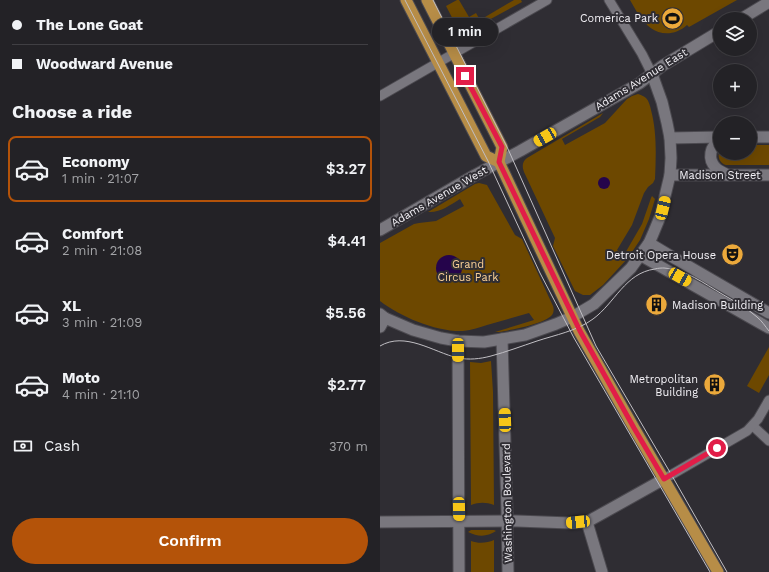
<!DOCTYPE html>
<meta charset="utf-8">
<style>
:root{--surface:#232226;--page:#2f2f32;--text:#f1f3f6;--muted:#a3a4a7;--line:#403f43;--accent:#b45309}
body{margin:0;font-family:"Work Sans",sans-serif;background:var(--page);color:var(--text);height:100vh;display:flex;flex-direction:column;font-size:15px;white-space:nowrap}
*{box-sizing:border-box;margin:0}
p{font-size:13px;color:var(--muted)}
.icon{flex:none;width:22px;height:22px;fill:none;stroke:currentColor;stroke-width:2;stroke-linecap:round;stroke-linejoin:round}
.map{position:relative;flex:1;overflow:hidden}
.drawer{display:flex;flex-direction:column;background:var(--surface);width:380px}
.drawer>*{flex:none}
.banner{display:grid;align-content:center;height:88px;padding:0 12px;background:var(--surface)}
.tools{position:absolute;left:333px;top:12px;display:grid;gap:8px}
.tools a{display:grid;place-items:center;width:44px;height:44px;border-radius:50%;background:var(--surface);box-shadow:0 4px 16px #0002,0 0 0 1px var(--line);font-size:20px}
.end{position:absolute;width:18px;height:18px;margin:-9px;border:5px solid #e11d48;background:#fff;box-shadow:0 0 0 2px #fff}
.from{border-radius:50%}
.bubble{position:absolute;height:28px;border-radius:14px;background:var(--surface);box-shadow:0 4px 16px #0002,0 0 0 1px var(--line);font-size:13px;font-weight:600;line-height:28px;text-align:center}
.car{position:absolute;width:12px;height:24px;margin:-12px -6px;border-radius:5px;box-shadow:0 0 3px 1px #0007;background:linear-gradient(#f5c518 24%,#345 0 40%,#f5c518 0 76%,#345 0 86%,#f5c518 0)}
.banner b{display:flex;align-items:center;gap:14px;height:38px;font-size:15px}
.banner b+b{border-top:1px solid var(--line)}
.banner i{width:10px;height:10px;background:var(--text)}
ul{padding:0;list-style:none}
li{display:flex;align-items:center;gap:12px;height:66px;margin:0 8px 6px;padding:0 4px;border:2px solid transparent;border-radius:8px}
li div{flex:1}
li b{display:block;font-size:15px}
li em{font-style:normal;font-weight:600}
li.current{border-color:var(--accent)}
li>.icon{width:36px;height:36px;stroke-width:1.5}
h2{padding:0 12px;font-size:18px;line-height:48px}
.pay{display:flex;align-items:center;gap:10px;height:44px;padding:0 12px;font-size:15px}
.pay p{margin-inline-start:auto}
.primary-button{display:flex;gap:8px;margin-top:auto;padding:8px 12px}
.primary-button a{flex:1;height:46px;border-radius:24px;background:var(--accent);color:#fff;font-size:16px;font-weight:600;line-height:46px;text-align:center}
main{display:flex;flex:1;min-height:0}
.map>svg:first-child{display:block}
.green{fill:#6d4800}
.water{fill:#25044b}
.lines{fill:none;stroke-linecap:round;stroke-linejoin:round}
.minor-casing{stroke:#4c4a50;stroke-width:11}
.tertiary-casing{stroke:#4c4a50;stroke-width:13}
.primary-casing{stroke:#4c4a50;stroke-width:13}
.minor{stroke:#79777e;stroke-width:9}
.tertiary{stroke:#79777e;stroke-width:11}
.primary{stroke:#b78d47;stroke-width:11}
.tram{stroke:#c1bfc4;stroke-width:1}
.route{stroke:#e11d48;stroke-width:5}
.labels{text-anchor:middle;stroke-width:4;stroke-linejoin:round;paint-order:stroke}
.poi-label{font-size:11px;fill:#f4f2f7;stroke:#2f2d33;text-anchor:end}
.street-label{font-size:11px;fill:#f4f2f7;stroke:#2f2d33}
.park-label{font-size:11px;fill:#fad096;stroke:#2f2d33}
</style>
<main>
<section class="drawer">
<div class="banner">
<b><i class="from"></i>The Lone Goat</b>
<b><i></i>Woodward Avenue</b>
</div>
<h2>Choose a ride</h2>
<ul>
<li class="current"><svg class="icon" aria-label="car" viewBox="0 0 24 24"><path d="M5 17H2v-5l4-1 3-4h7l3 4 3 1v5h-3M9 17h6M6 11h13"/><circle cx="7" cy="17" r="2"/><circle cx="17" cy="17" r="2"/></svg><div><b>Economy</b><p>1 min · 21:07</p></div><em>$3.27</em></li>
<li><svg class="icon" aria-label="car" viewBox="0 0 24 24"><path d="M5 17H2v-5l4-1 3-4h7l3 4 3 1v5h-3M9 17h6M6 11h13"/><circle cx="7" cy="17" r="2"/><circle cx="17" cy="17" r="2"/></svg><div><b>Comfort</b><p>2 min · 21:08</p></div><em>$4.41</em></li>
<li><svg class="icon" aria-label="car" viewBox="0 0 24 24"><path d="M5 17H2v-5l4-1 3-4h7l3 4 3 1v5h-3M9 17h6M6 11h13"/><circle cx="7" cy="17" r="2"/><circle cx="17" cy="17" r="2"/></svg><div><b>XL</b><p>3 min · 21:09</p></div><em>$5.56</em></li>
<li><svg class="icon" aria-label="car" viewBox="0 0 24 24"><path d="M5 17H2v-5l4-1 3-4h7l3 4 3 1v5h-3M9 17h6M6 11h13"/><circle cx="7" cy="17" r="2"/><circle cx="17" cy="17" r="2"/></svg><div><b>Moto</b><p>4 min · 21:10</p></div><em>$2.77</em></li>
</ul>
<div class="pay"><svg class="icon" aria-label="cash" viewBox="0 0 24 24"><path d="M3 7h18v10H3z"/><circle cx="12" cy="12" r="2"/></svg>Cash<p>370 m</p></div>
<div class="primary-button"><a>Confirm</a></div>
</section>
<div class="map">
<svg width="389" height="572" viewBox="0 0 389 572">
<rect width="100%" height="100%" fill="#2f2d33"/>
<g class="green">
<path d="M 77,0 L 79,0 L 89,17 L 96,13 L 100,20 L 134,0 L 141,0 L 142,2 L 85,33 L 82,34 L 79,31 L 66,6 Z"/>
<path d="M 250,0 L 357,0 L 309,27 L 307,25 C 291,40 267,34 260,13 L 258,14 Z"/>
<path d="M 258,94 C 261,95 264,96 266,98 C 269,101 270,106 271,110 C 277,132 276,156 275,179 L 273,183 L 268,187 L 264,193 L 252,225 L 237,250 L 244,255 L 262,224 L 271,198 L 272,196 L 275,199 L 269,219 L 260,240 L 248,258 L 223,285 L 210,295 L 203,295 L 195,291 L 173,246 L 175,238 L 144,172 C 142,166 142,162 147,158 L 223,113 L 220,117 L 182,139 L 185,145 L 225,123 L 247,99 L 252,96 Z"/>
<path d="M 370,145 L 389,145 L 389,165 L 346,165 C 339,163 337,156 340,149 L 340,153 L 370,153 Z"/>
<path d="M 99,183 L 107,185 L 135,235 L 142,239 L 173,306 C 174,309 174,312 172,315 C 165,324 130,330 119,332 L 115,332 L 154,320 L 149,313 C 135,317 121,321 107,325 C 100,327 92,330 83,331 C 56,332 21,317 0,301 L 0,243 L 34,224 L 39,223 L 56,221 L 84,206 L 80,199 C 70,205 60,213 48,212 L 95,184 Z"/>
<path d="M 389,347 L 389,375 L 379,393 L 367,386 Z"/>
<path d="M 111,361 L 113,392 L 114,505 C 106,502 99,502 91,505 L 90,362 L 101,363 Z"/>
<path d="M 91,530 L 114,530 L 116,531 C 107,537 98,537 88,532 Z"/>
<path d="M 114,540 L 114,572 L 91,572 L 91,541 C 99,544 107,543 114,540 Z"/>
</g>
<g class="water">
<circle cx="224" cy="183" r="6"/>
<circle cx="69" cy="268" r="13"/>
</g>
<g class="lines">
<defs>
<g id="minor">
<path d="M 229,0 L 262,54 L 272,74"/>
<path d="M 0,96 L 167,0"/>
<path d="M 373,426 L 389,441"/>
<path d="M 284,479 L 367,431 L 378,419 L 389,400"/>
</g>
<g id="tertiary">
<path d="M 361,19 L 389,2"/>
<path d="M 370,137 L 389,137"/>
<path d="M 290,138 L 340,137"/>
<path d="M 340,140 C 330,146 327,159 336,168 C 339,171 344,173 348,175"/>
<path d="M 290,175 L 389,175"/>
<path d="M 0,230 L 95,175 L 140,151 L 260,83 L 282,66 L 340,31"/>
<path d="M 269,243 L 289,255 L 389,313"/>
<path d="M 260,255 L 389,328"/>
<path d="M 0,314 L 5,318 L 33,330 L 61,338 L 78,341 L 104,342 L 145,335 L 176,324 L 192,317 L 214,304 L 251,268 L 269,243 L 273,234 L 280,217 L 290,175 L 291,158 L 290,138 L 287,123 L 282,102 L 272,74"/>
<path d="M 0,327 L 5,318"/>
<path d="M 122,339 L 127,511 L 128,572"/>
<path d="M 78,341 L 79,572"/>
<path d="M 0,522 L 137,521 L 190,523 L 207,522 L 225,512 L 284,479"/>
<path d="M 207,522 L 222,572"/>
</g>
<g id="primary">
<path d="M 26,0 L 106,156 L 119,162"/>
<path d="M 47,0 L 122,147 L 119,162 L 199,331 L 254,428 L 338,572"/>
</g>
</defs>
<use href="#minor" class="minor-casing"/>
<use href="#tertiary" class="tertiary-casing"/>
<use href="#primary" class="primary-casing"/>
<use href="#minor" class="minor"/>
<use href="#tertiary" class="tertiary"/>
<use href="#primary" class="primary"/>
<g class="tram">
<path d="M 25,0 L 108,161 L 160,273 L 194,338 L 330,572"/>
<path d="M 53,0 L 128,149 L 216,346 L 291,474 L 347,572"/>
<path d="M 0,346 C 25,331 53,352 78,358 C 89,360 100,359 111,356 C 126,352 142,346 157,341 C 175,335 197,331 213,319 C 235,303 245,273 275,269 C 278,268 282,268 284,268 C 305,269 325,284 342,294 C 354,301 367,308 377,317 C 382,321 385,326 389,331"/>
</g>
</g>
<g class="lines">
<path class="route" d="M 85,76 L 122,147 L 119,162 L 200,331 L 254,428 L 284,479 L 337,448"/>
</g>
<defs>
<symbol id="stadium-disc" viewBox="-11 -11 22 22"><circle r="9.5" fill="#eca93b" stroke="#2f2d33"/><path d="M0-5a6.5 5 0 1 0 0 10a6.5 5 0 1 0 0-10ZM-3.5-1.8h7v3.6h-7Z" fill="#111"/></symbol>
<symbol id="theatre-disc" viewBox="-11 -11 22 22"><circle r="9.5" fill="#eca93b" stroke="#2f2d33"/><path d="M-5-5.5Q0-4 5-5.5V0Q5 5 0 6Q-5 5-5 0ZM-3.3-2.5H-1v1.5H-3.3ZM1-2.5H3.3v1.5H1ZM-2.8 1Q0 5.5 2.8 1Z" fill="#111"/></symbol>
<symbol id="building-disc" viewBox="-11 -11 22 22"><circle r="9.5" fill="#eca93b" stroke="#2f2d33"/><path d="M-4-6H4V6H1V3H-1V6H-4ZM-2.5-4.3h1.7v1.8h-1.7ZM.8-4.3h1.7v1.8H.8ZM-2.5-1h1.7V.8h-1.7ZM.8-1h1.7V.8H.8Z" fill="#111"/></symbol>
</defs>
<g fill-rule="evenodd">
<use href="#stadium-disc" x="280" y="6" width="25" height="25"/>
<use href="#theatre-disc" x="340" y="242" width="25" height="25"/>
<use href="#building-disc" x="264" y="292" width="25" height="25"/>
<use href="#building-disc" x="322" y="372" width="25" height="25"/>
</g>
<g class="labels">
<g class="poi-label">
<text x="278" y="22">Comerica Park</text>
<text x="336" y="259">Detroit Opera House</text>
<text x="292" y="309" text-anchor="start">Madison Building</text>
<text x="318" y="383">Metropolitan<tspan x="318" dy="13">Building</tspan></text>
</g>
<g class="street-label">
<text transform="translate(261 79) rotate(-32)" y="4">Adams Avenue East</text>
<text x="340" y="179">Madison Street</text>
<text transform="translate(59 196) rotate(-30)" y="4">Adams Avenue West</text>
<text transform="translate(127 503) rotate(-91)" y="4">Washington Boulevard</text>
</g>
<g class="park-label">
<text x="88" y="268">Grand<tspan x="88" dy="13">Circus Park</tspan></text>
</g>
</g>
</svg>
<div class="tools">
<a><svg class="icon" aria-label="layers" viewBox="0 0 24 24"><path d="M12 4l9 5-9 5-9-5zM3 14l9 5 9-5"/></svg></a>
<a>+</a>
<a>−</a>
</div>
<i class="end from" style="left:337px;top:448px"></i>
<i class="end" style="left:85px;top:76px"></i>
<div class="bubble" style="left:52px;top:18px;width:66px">1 min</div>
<i class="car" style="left:165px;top:137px;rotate:240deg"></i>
<i class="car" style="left:283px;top:208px;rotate:14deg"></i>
<i class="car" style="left:300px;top:277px;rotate:120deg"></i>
<i class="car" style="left:78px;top:350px;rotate:180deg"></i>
<i class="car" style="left:125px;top:420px;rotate:358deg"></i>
<i class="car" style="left:79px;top:509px;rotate:179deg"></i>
<i class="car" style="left:198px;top:522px;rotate:264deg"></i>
</div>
</main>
